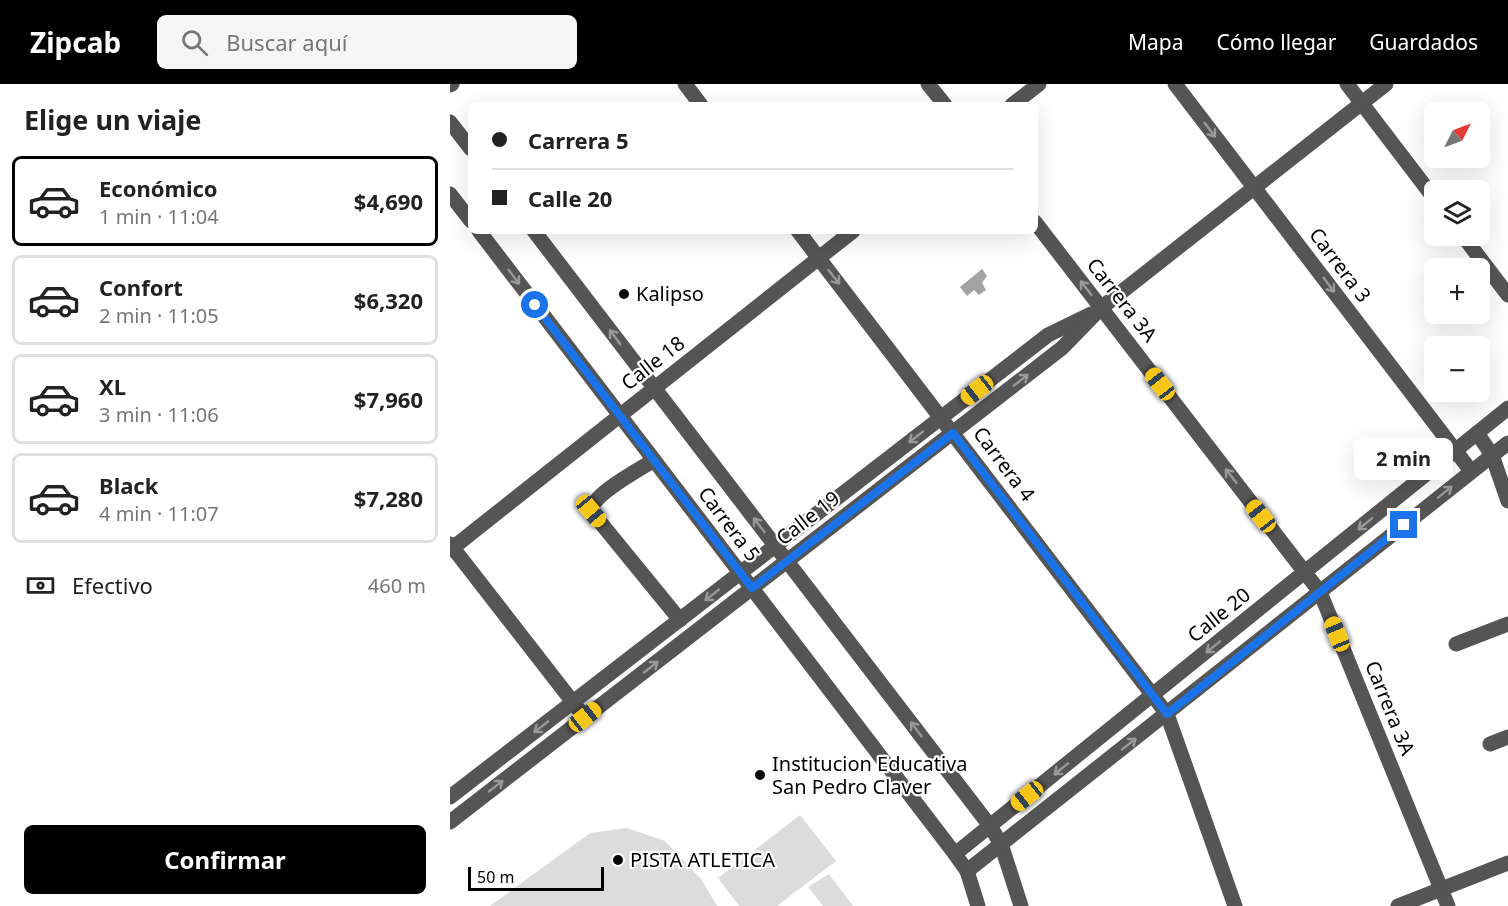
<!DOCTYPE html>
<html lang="es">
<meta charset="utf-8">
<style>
:root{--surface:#fff;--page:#f6f6f6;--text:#222;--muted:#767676;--line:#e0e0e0;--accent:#000}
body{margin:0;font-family:"Noto Sans",sans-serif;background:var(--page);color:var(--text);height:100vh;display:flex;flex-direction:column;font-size:22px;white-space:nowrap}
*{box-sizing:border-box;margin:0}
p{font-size:20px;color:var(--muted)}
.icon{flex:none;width:33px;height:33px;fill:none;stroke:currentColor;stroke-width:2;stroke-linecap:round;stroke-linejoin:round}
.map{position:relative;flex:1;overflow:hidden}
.details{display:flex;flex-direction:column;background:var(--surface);width:450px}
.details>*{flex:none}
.top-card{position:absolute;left:18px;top:18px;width:570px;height:132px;border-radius:9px;box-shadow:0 6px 24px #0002;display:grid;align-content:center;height:132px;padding:0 24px;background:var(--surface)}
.needle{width:39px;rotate:48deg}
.buttons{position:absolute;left:974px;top:18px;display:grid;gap:12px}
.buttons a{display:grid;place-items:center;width:66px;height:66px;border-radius:9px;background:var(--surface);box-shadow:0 6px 24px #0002;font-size:30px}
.scale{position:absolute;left:18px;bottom:15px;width:136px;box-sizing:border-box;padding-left:6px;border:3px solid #000;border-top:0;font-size:16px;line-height:21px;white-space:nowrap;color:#000;-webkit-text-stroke:4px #fff;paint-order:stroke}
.end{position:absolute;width:27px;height:27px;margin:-14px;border:8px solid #1a73e8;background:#fff;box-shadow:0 0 0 3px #fff}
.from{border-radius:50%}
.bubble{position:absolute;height:42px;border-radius:9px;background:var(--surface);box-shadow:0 6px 24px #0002;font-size:20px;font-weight:700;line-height:42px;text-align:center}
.car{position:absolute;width:18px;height:36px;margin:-18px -9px;border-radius:8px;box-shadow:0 0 4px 2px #0007;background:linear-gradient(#f5c518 24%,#345 0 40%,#f5c518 0 76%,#345 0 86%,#f5c518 0)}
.top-card b{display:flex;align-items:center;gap:21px;height:57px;font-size:22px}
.top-card b+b{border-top:2px solid var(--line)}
.top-card i{width:15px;height:15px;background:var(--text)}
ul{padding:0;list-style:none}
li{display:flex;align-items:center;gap:18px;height:90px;margin:0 12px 9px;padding:0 12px;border:3px solid var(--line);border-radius:9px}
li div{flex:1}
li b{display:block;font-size:22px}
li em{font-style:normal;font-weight:700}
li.active{border-color:var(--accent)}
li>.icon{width:54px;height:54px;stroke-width:1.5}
h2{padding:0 24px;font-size:27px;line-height:72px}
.pay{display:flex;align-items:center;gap:15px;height:66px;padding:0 24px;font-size:22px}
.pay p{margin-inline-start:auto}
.action{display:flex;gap:12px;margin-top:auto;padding:12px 24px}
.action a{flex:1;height:69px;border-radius:9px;background:var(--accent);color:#fff;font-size:24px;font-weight:700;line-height:69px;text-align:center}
header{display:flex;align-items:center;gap:36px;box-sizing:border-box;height:84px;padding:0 30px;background:var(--accent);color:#fff}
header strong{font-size:28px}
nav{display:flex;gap:33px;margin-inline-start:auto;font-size:21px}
.search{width:420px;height:54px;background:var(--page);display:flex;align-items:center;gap:15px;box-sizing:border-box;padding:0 21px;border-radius:9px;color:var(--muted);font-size:22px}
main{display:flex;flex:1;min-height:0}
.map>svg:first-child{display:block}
.green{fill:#dcdcdc}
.water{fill:#a3a3a3}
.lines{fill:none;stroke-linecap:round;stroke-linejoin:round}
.minor{stroke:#555;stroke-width:15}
.oneway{stroke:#999}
.route{stroke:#1a73e8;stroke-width:8}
.poi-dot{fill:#000;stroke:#fff;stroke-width:2}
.labels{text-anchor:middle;stroke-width:4.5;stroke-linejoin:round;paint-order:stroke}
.street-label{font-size:20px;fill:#000;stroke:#fff}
.poi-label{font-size:20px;fill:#000;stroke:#fff;text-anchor:start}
</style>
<header>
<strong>Zipcab</strong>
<div class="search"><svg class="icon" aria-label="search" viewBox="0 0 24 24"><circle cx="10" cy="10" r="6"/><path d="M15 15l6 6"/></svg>Buscar aquí</div>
<nav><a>Mapa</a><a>Cómo llegar</a><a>Guardados</a></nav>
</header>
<main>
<section class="details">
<h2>Elige un viaje</h2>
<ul>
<li class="active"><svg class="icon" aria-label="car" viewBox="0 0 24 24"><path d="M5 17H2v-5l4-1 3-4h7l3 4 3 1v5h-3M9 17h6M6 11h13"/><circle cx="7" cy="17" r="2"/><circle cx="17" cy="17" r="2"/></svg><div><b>Económico</b><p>1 min · 11:04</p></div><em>$4,690</em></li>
<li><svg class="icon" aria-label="car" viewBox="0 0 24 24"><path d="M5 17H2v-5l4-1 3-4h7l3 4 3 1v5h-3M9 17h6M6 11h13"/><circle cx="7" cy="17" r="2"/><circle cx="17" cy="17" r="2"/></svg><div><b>Confort</b><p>2 min · 11:05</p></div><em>$6,320</em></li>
<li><svg class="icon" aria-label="car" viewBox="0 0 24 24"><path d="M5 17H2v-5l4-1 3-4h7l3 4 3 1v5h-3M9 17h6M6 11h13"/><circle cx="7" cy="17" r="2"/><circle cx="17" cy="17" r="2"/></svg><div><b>XL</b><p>3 min · 11:06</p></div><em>$7,960</em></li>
<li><svg class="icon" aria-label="car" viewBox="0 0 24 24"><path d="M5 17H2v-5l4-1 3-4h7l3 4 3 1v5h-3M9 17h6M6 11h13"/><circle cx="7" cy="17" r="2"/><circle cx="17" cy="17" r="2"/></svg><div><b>Black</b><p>4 min · 11:07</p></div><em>$7,280</em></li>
</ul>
<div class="pay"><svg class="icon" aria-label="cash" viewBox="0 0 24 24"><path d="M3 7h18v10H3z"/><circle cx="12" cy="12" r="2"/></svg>Efectivo<p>460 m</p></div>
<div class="action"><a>Confirmar</a></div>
</section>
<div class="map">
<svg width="1058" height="822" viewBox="0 0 1058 822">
<rect width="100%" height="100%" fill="#fff"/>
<g class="green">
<path d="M 350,731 L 386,777 L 327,822 L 289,822 L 268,794 Z"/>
<path d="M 177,744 L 215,757 L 251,795 L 267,822 L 40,822 L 140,749 Z"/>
<path d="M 379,790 L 403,822 L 373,822 L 358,803 Z"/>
</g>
<path class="water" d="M 532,185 L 537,192 L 532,199 L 536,206 L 529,211 L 524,206 L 517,212 L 510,203 Z"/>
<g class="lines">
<g class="minor">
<path d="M 235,0 L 251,21"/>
<path d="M 478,0 L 495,21"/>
<path d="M 725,0 L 1021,387"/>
<path d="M 897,0 L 984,114"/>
<path d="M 0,1 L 2,0"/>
<path d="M 562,21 L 589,0"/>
<path d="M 0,38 L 21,65"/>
<path d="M 0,110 L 21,137"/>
<path d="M 585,138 L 870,508 L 998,822"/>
<path d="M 29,147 L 505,770 L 517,787 L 528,822"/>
<path d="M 84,147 L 540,742 L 551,760 L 571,822"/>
<path d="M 348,147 L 717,630 L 785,822"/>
<path d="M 1013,152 L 1058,211"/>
<path d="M 1027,349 L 1042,371 L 1058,417"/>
<path d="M 204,376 C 189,386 142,410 141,427 L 230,536"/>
<path d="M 0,460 L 129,626"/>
<path d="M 0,466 L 403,147"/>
<path d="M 1006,560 L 1058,540"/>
<path d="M 1040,660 L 1058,653"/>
<path d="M 0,713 L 598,251 L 641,230"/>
<path d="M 0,738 L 612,264 L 651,224 L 936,0"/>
<path d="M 505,770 L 1058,324"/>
<path d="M 517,787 L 1058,359"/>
<path d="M 948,822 L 1058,779"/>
</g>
</g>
<defs><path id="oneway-shaft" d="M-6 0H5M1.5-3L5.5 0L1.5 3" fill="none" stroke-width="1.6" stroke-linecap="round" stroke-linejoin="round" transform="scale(1.5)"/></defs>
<g class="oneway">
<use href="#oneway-shaft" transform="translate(760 46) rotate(53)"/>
<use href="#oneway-shaft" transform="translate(64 193) rotate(53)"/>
<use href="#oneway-shaft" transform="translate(384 193) rotate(52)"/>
<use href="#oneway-shaft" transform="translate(879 201) rotate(53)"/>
<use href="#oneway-shaft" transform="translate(636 204) rotate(-128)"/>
<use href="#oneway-shaft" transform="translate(165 253) rotate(-127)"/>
<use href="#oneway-shaft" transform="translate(571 296) rotate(-38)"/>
<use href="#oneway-shaft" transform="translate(466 353) rotate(142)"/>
<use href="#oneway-shaft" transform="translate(781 392) rotate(-128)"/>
<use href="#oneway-shaft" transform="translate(995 408) rotate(-39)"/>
<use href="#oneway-shaft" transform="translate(915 440) rotate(141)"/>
<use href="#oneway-shaft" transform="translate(309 441) rotate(-128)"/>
<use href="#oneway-shaft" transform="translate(262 511) rotate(142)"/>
<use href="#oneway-shaft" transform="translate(763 563) rotate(141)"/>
<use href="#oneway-shaft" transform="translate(201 583) rotate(-38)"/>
<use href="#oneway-shaft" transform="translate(91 643) rotate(142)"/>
<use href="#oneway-shaft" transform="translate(466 645) rotate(-127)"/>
<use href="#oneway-shaft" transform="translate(679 660) rotate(-38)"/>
<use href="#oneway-shaft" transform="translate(611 685) rotate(141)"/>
<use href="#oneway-shaft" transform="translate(46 702) rotate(-38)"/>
</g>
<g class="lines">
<path class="route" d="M 85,221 L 302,504 L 503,349 L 717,630 L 954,441"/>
</g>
<g class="poi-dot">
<circle cx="174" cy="210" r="6"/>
<circle cx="310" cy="691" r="6"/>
<circle cx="168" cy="776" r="6"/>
</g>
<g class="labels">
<g class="street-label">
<text transform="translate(890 181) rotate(53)" y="7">Carrera 3</text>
<text transform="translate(672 216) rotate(52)" y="7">Carrera 3A</text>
<text transform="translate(203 279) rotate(-38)" y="7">Calle 18</text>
<text transform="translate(554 380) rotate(53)" y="7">Carrera 4</text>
<text transform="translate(358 434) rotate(-38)" y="7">Calle 19</text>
<text transform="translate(279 440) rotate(53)" y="7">Carrera 5</text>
<text transform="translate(769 531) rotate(-39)" y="7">Calle 20</text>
<text transform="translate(940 624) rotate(68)" y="7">Carrera 3A</text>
</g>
<g class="poi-label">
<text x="186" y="217">Kalipso</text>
<text x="322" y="687">Institucion Educativa<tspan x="322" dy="23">San Pedro Claver</tspan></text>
<text x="180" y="783">PISTA ATLETICA</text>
</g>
</g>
</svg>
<div class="buttons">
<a><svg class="needle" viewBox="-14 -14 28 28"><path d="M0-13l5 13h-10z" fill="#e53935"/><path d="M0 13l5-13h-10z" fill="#767676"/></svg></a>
<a><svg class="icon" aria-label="layers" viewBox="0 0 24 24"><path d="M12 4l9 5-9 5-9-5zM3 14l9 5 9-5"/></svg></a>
<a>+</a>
<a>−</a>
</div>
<div class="scale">50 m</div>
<i class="end from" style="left:85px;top:221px"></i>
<i class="end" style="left:954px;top:441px"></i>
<div class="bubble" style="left:904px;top:354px;width:99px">2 min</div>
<i class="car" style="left:710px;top:300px;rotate:322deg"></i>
<i class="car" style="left:527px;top:306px;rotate:232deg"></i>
<i class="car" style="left:141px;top:427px;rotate:140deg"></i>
<i class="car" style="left:811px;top:432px;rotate:322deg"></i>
<i class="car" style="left:887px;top:550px;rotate:338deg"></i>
<i class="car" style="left:135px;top:633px;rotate:52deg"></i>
<i class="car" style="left:577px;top:712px;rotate:231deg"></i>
<div class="top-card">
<b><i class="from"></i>Carrera 5</b>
<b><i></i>Calle 20</b>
</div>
</div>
</main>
